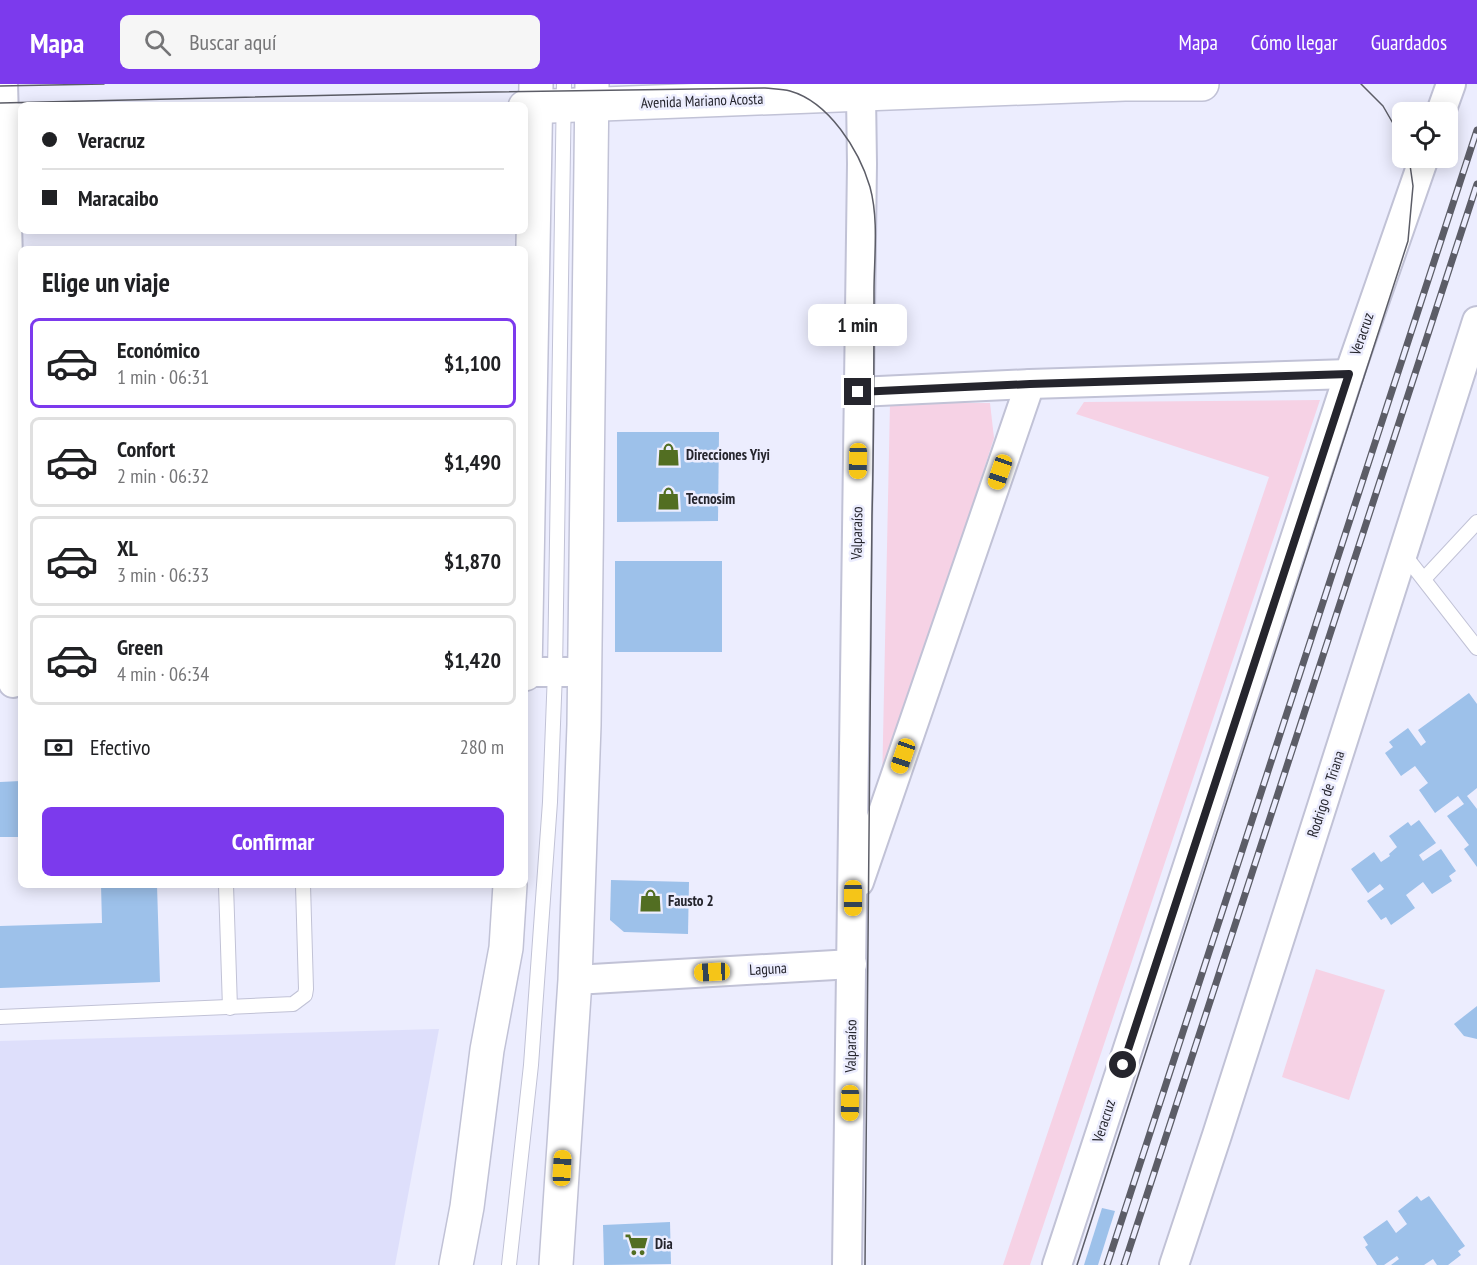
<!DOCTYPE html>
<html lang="es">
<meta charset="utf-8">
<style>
:root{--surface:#fff;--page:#f6f6f6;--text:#202124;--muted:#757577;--line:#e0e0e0;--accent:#7c3aed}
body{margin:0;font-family:"PT Sans Narrow",sans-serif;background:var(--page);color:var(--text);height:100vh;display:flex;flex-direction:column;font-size:22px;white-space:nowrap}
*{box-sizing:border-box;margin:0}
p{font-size:20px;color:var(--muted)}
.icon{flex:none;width:33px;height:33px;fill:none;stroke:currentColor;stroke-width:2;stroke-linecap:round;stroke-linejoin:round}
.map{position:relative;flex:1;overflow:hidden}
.details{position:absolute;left:18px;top:162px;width:510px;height:642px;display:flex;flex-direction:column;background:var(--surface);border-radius:9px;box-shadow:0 3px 15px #0003}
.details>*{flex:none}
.banner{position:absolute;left:18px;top:18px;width:510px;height:132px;border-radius:9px;box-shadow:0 3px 15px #0003;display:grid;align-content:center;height:132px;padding:0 24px;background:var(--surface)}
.tools{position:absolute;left:1392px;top:18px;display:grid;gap:12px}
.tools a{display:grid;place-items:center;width:66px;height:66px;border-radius:9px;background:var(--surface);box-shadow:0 3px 15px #0003;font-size:30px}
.end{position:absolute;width:27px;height:27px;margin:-14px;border:8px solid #25252d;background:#fff;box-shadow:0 0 0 3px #fff}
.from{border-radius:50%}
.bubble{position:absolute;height:42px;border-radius:9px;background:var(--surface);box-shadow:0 3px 15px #0003;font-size:20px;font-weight:800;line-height:42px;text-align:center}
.car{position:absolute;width:18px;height:36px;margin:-18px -9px;border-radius:8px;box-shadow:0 0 4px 2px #0007;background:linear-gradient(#f5c518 24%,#345 0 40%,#f5c518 0 76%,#345 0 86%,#f5c518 0)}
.banner b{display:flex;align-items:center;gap:21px;height:57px;font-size:22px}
.banner b+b{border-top:2px solid var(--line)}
.banner i{width:15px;height:15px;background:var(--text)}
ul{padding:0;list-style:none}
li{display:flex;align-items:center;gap:18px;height:90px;margin:0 12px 9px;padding:0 12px;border:3px solid var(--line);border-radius:9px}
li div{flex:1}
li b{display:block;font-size:22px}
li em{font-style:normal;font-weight:800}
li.on{border-color:var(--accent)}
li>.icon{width:54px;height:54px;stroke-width:1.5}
h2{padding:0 24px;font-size:27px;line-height:72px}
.pay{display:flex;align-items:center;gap:15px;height:66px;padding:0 24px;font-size:22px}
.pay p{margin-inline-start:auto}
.cta{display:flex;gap:12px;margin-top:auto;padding:12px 24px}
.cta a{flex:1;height:69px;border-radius:9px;background:var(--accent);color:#fff;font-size:24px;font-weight:800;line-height:69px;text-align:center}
header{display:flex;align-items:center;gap:36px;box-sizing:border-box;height:84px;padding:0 30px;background:var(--accent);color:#fff}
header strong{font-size:28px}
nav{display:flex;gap:33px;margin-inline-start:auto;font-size:21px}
.search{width:420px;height:54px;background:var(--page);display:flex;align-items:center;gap:15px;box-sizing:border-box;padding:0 21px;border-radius:9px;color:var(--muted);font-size:22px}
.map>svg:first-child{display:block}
.built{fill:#dedffb}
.green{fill:#f6d2e5}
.building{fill:#9dc1ea}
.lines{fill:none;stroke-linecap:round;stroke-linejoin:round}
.lane-casing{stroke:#c1c2d6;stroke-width:16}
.street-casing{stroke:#c1c2d6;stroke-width:32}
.secondary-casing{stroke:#c1c2d6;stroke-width:36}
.lane{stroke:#fff;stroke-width:14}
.street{stroke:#fff;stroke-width:28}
.secondary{stroke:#fff;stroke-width:33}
.tram{stroke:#5c5d67;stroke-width:1.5}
.rail-casing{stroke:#5c5d67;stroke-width:7}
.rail{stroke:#ecedfe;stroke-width:4.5;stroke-dasharray:14;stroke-linecap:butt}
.route{stroke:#25252d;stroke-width:8}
.labels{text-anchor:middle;stroke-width:5;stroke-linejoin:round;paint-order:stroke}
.street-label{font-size:15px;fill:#25252d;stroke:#ecedfe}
.poi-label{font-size:15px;font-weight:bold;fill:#25252d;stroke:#ecedfe;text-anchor:start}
</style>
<header>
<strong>Mapa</strong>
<div class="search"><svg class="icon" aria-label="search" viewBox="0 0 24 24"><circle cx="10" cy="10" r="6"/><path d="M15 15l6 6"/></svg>Buscar aquí</div>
<nav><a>Mapa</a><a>Cómo llegar</a><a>Guardados</a></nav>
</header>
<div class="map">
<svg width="1477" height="1181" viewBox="0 0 1477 1181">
<rect width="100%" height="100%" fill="#ecedfe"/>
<path class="built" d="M 439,945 L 395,1181 L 0,1181 L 0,957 Z"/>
<g class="green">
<path d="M 1320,316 L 1030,1181 L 1003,1181 L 1269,393 L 1076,330 L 1084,318 Z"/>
<path d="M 890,319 L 990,319 L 994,354 L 882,703 Z"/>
<path d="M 1316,885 L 1385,906 L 1349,1016 L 1282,993 Z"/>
</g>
<g class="building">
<path d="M 617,348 L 719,348 L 718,437 L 617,438 Z"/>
<rect x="615" y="477" width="107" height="91"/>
<path d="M 1469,609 L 1477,620 L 1477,704 L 1467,712 L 1477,725 L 1477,783 L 1464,765 L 1469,761 L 1447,732 L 1464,720 L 1458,712 L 1435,729 L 1419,706 L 1428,699 L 1415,682 L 1401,692 L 1385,669 L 1393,663 L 1389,658 L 1408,644 L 1421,662 L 1426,658 L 1418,646 Z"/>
<path d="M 21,697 L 21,753 L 0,753 L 0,698 Z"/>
<path d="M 1419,736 L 1436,759 L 1419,771 L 1423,777 L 1441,765 L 1456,787 L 1449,792 L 1452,797 L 1432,810 L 1423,798 L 1406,811 L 1415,824 L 1391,841 L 1386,833 L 1381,836 L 1367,817 L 1384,805 L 1380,800 L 1368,809 L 1351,785 L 1374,768 L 1381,778 L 1390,772 L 1389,770 L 1397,763 L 1389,752 L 1408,738 L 1411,742 Z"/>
<path d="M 611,796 L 689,798 L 688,850 L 624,848 L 610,836 Z"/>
<path d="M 101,801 L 157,801 L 160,898 L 0,904 L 0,842 L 102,839 Z"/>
<path d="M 1477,922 L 1477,955 L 1464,952 L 1454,940 Z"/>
<path d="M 1417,1112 L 1421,1117 L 1429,1112 L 1465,1162 L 1458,1167 L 1461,1171 L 1448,1181 L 1437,1181 L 1433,1175 L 1424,1181 L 1391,1181 L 1399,1175 L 1397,1172 L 1384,1181 L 1377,1181 L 1365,1163 L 1368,1161 L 1363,1153 L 1387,1136 L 1396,1149 L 1407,1140 L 1398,1127 Z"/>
<path d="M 1102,1124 L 1115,1127 L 1098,1181 L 1084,1181 Z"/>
<path d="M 670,1138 L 671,1180 L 604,1181 L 603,1141 Z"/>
</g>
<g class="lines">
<defs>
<g id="lane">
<path d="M 1403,469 L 1477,564"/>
<path d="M 1424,495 L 1477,438"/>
<path d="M 226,801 L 230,924"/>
<path d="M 0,933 L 293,920 L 305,911 L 306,905 L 303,801"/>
<path d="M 509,1181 L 531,981 L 550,718 L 555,588 L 564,0"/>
</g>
<g id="street">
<path d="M 3,0 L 12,314 L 13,599"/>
<path d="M 1441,28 L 1451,0"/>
<path d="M 858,308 L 1030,300 L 1349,290"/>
<path d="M 525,588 L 585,588"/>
<path d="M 859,798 L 1030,300"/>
<path d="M 575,896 L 852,880"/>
<path d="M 847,1181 L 862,80 L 861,11"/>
<path d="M 1057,1181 L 1349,290 L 1424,74"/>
<path d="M 1174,1181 L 1217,1051 L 1477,237"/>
</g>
<g id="secondary">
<path d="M 525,23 L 1125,0 L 1202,0"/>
<path d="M 0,36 L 21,36"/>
<path d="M 525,590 L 536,1"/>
<path d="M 456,1181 L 467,1123 L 487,966 L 506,864 L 510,801"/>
<path d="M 556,1181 L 575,896 L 584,641 L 592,0"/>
</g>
</defs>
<use href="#lane" class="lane-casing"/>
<use href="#street" class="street-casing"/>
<use href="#secondary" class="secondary-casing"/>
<use href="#lane" class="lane"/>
<use href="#street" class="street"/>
<use href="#secondary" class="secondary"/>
<g class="tram">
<path d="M 1361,0 L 1383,22 L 1402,55"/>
<path d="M 0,2 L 104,0"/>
<path d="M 0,19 L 431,9 L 765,4 C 773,5 782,5 790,7 C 829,18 859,66 870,103 C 879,136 874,174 874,208 C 874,283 874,357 872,431 C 868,681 865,931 865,1181"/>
<path d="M 1077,1181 L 1408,157 L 1413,102 L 1409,74"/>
</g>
<defs>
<g id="rail">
<path d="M 1107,1181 L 1477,46"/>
<path d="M 1124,1181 L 1477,100"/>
</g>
</defs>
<use href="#rail" class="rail-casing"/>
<use href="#rail" class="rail"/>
</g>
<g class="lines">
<path class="route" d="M 858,308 L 1030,300 L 1349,290 L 1123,981"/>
</g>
<defs>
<symbol id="shop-bare" viewBox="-9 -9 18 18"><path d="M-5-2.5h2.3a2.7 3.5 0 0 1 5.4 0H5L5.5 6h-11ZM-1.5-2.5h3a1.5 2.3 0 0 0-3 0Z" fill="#526e22" stroke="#ecedfe" stroke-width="2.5" paint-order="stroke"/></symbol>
<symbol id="supermarket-bare" viewBox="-9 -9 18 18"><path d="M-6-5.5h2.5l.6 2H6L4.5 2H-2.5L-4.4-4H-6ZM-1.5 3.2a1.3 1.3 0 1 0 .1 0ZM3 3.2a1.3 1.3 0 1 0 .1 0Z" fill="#526e22" stroke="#ecedfe" stroke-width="2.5" paint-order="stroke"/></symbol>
</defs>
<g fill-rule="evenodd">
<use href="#shop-bare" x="652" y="354" width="33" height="33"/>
<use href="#shop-bare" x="652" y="398" width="33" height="33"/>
<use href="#shop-bare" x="634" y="800" width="33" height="33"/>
<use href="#supermarket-bare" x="620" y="1144" width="33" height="33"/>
</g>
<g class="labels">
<g class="street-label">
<text transform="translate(702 17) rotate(-2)" y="5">Avenida Mariano Acosta</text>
<text transform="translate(1362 250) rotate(-71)" y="5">Veracruz</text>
<text transform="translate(857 449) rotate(-89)" y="5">Valparaíso</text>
<text transform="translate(1326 710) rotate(-72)" y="5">Rodrigo de Triana</text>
<text transform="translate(768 885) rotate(-3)" y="5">Laguna</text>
<text transform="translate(851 962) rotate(-89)" y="5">Valparaíso</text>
<text transform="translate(1104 1037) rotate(-72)" y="5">Veracruz</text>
</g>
<g class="poi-label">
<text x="686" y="376">Direcciones Yiyi</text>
<text x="686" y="420">Tecnosim</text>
<text x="668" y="822">Fausto 2</text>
<text x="655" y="1165">Dia</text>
</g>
</g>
</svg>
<div class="tools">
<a><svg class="icon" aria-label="locate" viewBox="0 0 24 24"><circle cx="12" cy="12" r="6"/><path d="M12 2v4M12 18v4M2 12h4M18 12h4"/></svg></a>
</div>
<i class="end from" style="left:1123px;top:981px"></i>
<i class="end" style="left:858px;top:308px"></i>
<div class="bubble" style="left:808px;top:220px;width:99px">1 min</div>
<i class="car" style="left:858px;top:377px;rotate:181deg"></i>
<i class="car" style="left:1000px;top:388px;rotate:199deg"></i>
<i class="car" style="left:903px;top:672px;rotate:199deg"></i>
<i class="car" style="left:853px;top:814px;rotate:180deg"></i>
<i class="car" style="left:712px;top:888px;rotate:267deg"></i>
<i class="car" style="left:850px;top:1019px;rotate:181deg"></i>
<i class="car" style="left:562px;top:1084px;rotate:3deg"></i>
<div class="banner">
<b><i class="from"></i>Veracruz</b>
<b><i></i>Maracaibo</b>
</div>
<section class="details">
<h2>Elige un viaje</h2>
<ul>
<li class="on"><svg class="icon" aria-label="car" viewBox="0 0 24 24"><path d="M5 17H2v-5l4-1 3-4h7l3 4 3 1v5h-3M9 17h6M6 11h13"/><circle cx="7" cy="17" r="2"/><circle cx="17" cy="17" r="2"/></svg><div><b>Económico</b><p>1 min · 06:31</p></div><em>$1,100</em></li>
<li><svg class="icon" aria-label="car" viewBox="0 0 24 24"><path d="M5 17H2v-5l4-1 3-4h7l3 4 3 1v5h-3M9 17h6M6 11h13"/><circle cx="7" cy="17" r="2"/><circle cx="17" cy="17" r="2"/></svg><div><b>Confort</b><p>2 min · 06:32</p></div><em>$1,490</em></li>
<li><svg class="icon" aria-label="car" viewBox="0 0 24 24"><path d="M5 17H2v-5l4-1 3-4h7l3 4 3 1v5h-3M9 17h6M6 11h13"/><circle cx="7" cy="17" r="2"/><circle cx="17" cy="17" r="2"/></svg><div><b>XL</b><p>3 min · 06:33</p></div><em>$1,870</em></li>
<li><svg class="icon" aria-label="car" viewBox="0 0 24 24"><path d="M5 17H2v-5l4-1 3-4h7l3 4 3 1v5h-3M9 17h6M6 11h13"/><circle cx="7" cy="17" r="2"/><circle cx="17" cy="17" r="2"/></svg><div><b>Green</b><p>4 min · 06:34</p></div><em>$1,420</em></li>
</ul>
<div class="pay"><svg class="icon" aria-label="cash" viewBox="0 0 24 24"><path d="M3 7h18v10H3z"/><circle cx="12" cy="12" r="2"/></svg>Efectivo<p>280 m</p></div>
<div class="cta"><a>Confirmar</a></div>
</section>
</div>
